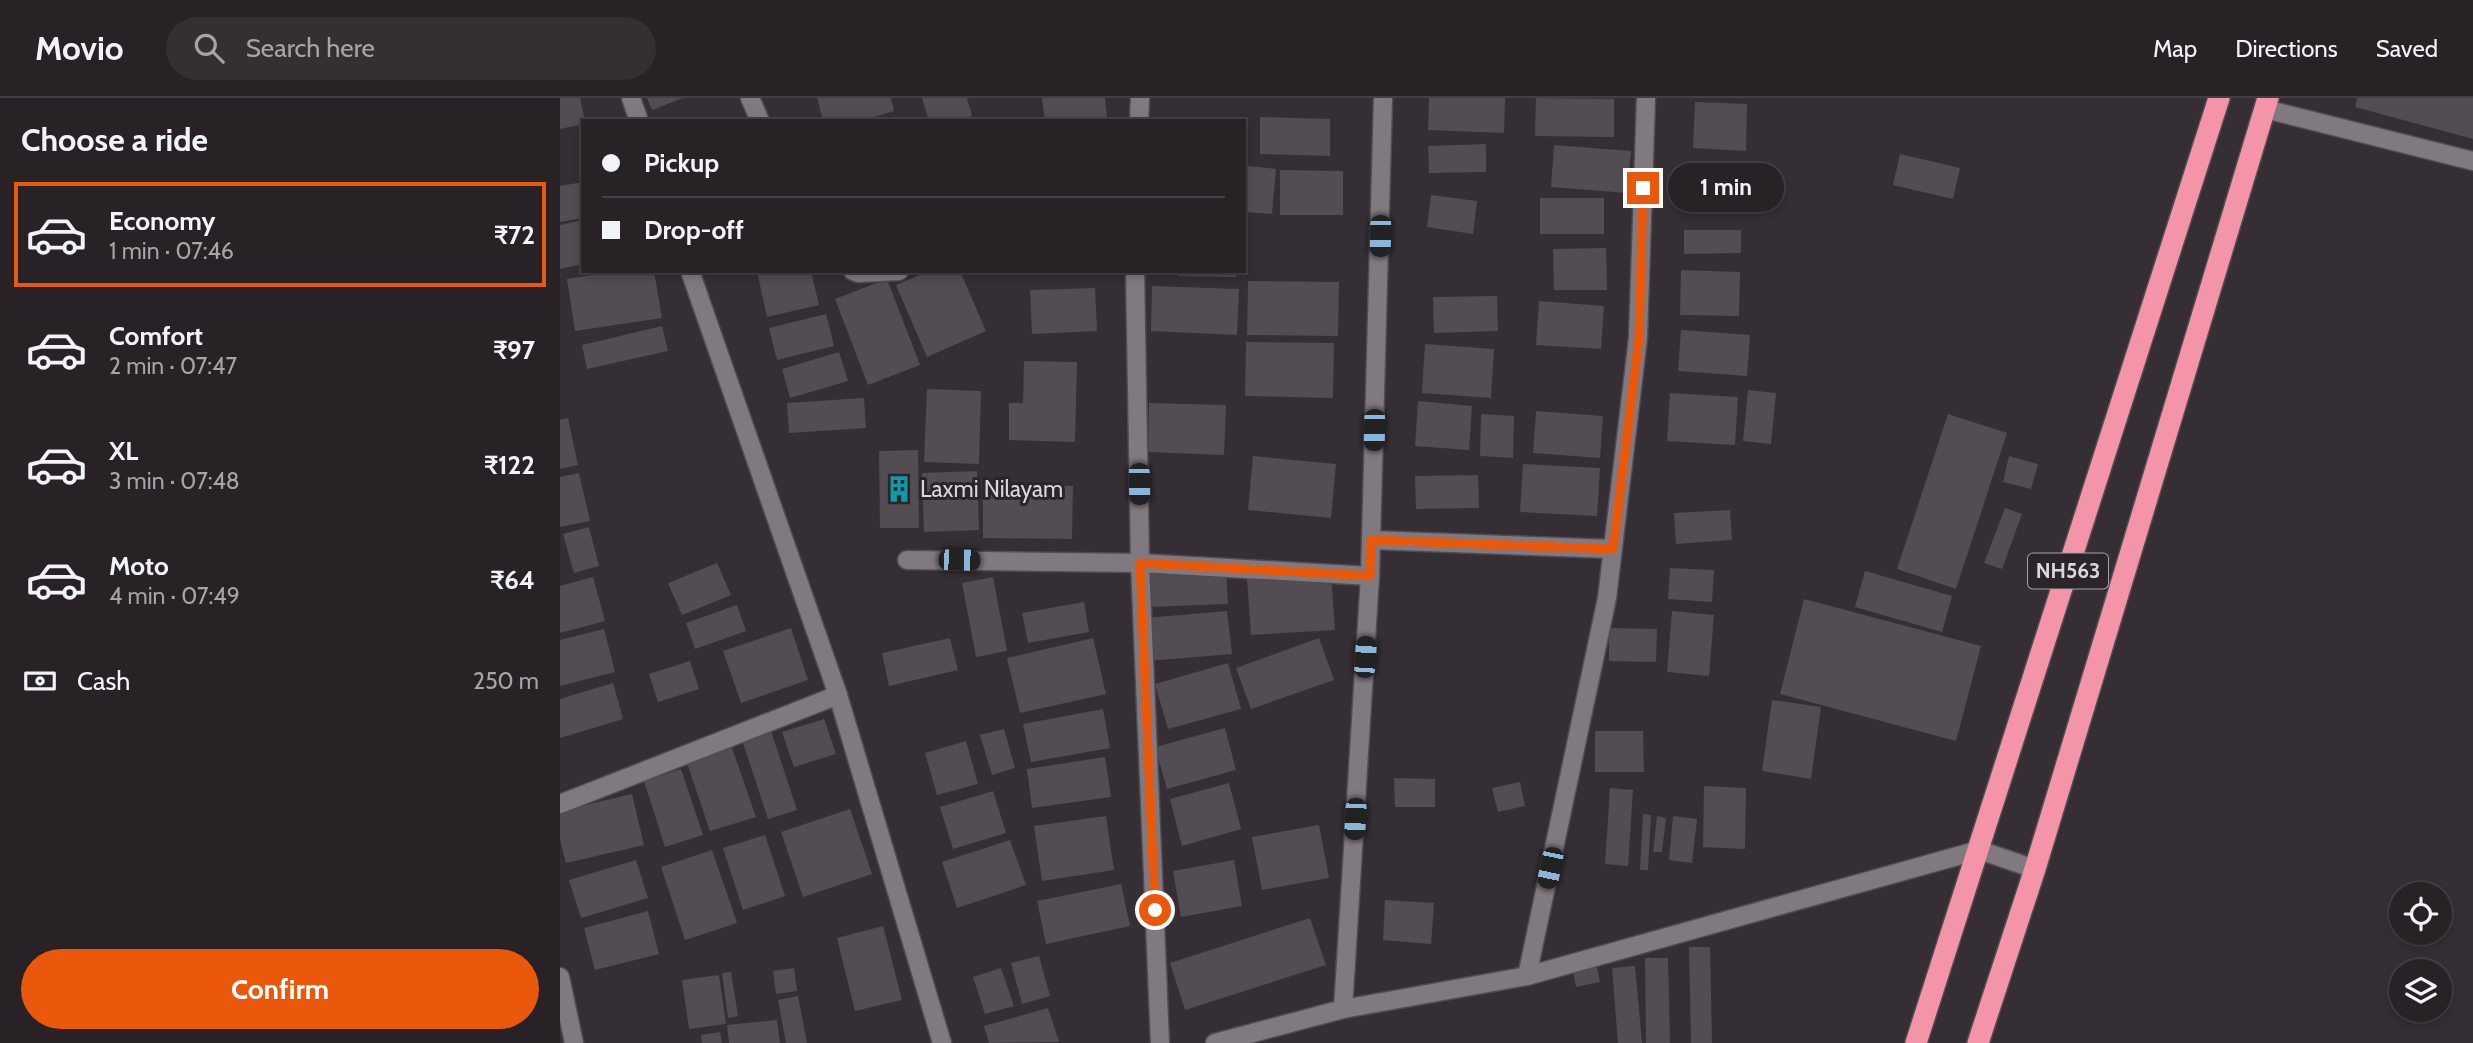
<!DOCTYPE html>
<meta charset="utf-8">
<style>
:root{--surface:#282227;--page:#342f33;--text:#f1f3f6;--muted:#a5a4a7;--line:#443f44;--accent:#ea580c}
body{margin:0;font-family:Cabin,sans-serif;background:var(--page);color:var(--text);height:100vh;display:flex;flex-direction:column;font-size:26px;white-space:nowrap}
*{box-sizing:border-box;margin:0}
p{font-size:23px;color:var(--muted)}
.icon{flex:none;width:38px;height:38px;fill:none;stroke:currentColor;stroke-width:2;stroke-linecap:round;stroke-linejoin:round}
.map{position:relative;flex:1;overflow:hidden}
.panel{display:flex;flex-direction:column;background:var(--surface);width:560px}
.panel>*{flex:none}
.guide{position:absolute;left:21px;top:21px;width:665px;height:154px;border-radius:0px;box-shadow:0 4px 10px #0003,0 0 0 2px var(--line);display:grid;align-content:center;height:154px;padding:0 21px;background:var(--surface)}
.fabs{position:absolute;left:1829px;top:784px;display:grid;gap:14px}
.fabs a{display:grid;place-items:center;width:63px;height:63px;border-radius:50%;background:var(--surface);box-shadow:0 4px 10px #0003,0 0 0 2px var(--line);font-size:35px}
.end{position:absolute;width:32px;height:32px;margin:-16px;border:9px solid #ea580c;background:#fff;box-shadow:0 0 0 4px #fff}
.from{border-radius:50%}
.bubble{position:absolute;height:49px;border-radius:24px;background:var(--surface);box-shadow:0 4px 10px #0003,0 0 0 2px var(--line);font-size:23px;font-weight:700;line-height:49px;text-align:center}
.car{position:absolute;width:21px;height:42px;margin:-21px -10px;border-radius:9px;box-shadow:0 0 5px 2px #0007;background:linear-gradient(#222 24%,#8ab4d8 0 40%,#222 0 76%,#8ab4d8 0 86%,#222 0)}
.guide b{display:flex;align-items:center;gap:24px;height:66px;font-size:26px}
.guide b+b{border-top:2px solid var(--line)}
.guide i{width:18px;height:18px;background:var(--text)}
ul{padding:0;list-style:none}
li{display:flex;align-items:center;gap:21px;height:105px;margin:0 14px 10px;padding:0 7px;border:4px solid transparent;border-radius:0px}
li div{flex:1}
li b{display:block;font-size:26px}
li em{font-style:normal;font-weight:700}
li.on{border-color:var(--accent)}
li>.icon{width:63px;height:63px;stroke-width:1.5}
h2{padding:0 21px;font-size:32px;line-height:84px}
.pay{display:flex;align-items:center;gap:18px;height:77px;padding:0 21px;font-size:26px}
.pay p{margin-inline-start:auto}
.action{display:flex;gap:14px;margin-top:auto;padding:14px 21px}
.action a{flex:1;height:80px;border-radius:42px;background:var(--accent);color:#fff;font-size:28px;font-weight:700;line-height:80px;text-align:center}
header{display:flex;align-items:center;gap:42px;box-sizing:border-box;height:98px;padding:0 35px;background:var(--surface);border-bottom:2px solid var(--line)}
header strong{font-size:33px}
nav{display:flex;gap:38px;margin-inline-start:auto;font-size:24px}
.search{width:490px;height:63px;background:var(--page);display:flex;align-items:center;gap:18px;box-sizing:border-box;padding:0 24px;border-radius:38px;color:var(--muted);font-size:26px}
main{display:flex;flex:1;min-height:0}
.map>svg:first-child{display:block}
.building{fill:#534c52}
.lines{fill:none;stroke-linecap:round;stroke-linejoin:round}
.street-casing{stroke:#514c51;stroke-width:21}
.highway-casing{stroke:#514c51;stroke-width:24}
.street{stroke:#807980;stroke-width:18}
.highway{stroke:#f494a8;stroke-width:21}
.route{stroke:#ea580c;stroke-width:9}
.labels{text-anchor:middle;stroke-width:6;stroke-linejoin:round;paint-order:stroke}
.shield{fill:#2b242a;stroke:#a6a1a5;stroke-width:2}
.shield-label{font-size:21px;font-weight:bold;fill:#dbd6da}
.poi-label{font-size:23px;fill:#dbd6da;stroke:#2b242a;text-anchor:start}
</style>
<header>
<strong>Movio</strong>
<div class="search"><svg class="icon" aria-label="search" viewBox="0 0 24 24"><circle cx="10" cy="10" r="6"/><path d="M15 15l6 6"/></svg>Search here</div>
<nav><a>Map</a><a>Directions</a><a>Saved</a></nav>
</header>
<main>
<section class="panel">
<h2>Choose a ride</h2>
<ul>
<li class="on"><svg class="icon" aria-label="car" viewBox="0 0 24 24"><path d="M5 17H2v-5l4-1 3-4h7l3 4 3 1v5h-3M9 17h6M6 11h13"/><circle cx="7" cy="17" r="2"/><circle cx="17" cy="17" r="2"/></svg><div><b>Economy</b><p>1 min · 07:46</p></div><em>₹72</em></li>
<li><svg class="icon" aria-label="car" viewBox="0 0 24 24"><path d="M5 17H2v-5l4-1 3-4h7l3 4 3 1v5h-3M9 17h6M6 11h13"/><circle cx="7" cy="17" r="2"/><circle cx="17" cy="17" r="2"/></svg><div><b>Comfort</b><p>2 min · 07:47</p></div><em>₹97</em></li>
<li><svg class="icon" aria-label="car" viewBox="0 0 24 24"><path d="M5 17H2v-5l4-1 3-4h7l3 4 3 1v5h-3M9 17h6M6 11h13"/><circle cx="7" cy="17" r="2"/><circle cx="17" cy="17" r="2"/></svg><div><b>XL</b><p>3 min · 07:48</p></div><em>₹122</em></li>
<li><svg class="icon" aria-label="car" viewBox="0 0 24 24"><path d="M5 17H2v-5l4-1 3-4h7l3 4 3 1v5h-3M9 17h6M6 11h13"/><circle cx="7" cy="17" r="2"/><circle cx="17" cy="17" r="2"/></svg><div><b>Moto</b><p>4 min · 07:49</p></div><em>₹64</em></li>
</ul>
<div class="pay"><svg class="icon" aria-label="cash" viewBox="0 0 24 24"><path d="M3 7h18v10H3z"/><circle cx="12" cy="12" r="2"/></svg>Cash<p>250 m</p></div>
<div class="action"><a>Confirm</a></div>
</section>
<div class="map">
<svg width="1913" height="945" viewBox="0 0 1913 945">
<rect width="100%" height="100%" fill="#352e34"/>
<g class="building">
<path d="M 0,0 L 20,0 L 25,23 L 23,23 L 23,26 L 0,31 Z"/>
<path d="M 87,0 L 123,0 L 92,12 Z"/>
<path d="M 257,0 L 331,0 L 334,13 L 301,23 L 263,23 Z"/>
<path d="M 362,0 L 407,0 L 412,18 L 397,23 L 369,23 Z"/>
<path d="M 482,0 L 545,0 L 547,19 L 521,23 L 485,23 Z"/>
<path d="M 869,0 L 945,0 L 944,35 L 868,32 Z"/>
<path d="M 976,0 L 1054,1 L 1054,39 L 975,38 Z"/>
<path d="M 1797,0 L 1913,0 L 1913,41 L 1795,9 Z"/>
<path d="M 1135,4 L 1187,6 L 1186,53 L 1133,50 Z"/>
<path d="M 700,19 L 770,21 L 770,58 L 700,56 Z"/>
<path d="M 926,46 L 926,74 L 869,75 L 868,48 Z"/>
<path d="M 994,47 L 1071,53 L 1067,95 L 991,89 Z"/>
<path d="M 1340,56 L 1400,70 L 1393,101 L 1333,87 Z"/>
<path d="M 688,68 L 716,71 L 712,116 L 685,114 Z"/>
<path d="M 720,72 L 783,73 L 783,117 L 720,117 Z"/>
<path d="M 23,84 L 23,120 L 0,124 L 0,88 Z"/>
<path d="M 871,97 L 917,103 L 913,136 L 867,129 Z"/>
<rect x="980" y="100" width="64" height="36"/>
<path d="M 23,122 L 23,166 L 0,171 L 0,127 Z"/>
<path d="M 1124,132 L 1181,132 L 1181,155 L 1124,156 Z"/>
<path d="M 1046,150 L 1047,192 L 994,192 L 993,151 Z"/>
<path d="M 1121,172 L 1180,174 L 1179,218 L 1120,217 Z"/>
<path d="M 57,173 L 94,173 L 102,220 L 15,233 L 7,181 Z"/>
<path d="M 197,173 L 251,173 L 259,207 L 207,219 Z"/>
<path d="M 369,173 L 400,173 L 426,233 L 367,259 L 336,187 Z"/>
<path d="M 618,173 L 676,173 L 676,179 L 618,178 Z"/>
<path d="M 327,181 L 360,267 L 308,287 L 275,201 Z"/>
<path d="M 688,183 L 779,184 L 778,238 L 687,237 Z"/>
<path d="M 592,188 L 679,191 L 677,237 L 591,233 Z"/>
<path d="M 535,190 L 537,233 L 472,236 L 470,192 Z"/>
<path d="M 937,198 L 938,233 L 874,235 L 873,199 Z"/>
<path d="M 979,203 L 1044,208 L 1041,251 L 976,247 Z"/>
<path d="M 266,216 L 274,248 L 217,262 L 209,230 Z"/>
<path d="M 102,228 L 108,253 L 27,271 L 22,247 Z"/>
<path d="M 1121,232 L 1190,237 L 1187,278 L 1118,273 Z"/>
<path d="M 686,244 L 774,245 L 773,300 L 685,298 Z"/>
<path d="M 865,246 L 934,251 L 931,300 L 862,295 Z"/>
<path d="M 279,254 L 288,283 L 230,300 L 222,271 Z"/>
<path d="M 464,263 L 517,264 L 515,344 L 449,342 L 449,305 L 463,305 Z"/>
<path d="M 367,291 L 421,293 L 419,366 L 364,364 Z"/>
<path d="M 1188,292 L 1216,295 L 1211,346 L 1183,343 Z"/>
<path d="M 1110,295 L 1178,299 L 1175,347 L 1107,343 Z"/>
<path d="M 304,300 L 306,330 L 229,335 L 227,305 Z"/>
<path d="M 858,303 L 912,308 L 909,352 L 855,348 Z"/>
<path d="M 589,305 L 666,307 L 664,357 L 588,354 Z"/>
<path d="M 976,313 L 1043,318 L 1040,360 L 973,355 Z"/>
<path d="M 921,316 L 954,318 L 953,360 L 920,358 Z"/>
<path d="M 1388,316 L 1447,335 L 1396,491 L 1337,471 Z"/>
<path d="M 8,320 L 18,367 L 0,371 L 0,322 Z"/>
<path d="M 358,352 L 359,430 L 320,430 L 319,353 Z"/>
<path d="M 693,358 L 776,366 L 771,420 L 688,412 Z"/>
<path d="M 1449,358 L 1478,366 L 1471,391 L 1443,384 Z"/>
<path d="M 963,366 L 1040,370 L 1037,418 L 960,414 Z"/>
<path d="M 417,373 L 419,432 L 364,434 L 362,375 Z"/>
<path d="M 19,375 L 30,423 L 0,429 L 0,379 Z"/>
<path d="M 918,377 L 919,410 L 856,411 L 855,378 Z"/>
<path d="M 423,386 L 513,388 L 512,441 L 423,440 Z"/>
<path d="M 1445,410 L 1462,416 L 1442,471 L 1424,465 Z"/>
<path d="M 1170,412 L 1172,442 L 1116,446 L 1114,415 Z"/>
<path d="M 29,429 L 39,468 L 14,475 L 3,436 Z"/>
<path d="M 157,465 L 171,497 L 122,517 L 108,485 Z"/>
<path d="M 1110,470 L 1154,472 L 1152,504 L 1108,501 Z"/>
<path d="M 666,472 L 668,506 L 588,509 L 586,475 Z"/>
<path d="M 1305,473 L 1392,498 L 1382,534 L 1295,509 Z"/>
<path d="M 771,475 L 775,532 L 691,537 L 687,481 Z"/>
<path d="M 33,479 L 45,523 L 0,535 L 0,488 Z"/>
<path d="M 433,479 L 447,553 L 416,559 L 402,485 Z"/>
<path d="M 1244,501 L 1421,548 L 1396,643 L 1220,596 Z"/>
<path d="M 524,504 L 529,534 L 468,545 L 462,515 Z"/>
<path d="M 177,507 L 186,533 L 135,551 L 126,525 Z"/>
<path d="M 667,513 L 672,556 L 589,563 L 585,520 Z"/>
<path d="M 1112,513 L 1154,517 L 1149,578 L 1107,574 Z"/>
<path d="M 231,530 L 248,582 L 181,605 L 163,553 Z"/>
<path d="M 1049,530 L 1097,531 L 1096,564 L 1049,563 Z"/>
<path d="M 44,531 L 55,574 L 0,588 L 0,542 Z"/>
<path d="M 390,540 L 398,572 L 329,588 L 322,555 Z"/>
<path d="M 533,540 L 546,596 L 460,615 L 447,560 Z"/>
<path d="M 759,540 L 774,582 L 691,611 L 676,570 Z"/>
<path d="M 130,563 L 139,591 L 98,604 L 89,576 Z"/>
<path d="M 668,565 L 681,611 L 608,631 L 595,586 Z"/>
<path d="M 53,585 L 63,621 L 0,640 L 0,601 Z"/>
<path d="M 1212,602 L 1261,609 L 1251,681 L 1202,673 Z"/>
<path d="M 543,611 L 550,650 L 471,664 L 463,626 Z"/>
<path d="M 264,621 L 276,656 L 234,669 L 222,634 Z"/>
<path d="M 210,630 L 237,712 L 208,721 L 181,639 Z"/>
<path d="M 665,630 L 676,672 L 607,691 L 595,649 Z"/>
<path d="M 444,631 L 455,670 L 432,677 L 420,637 Z"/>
<path d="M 1035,633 L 1083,633 L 1084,674 L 1035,674 Z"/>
<path d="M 406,643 L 418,686 L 377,697 L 365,655 Z"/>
<path d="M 171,647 L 196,719 L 150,733 L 126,662 Z"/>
<path d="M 545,659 L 551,699 L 472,710 L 467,671 Z"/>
<path d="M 121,671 L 143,737 L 105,749 L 84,683 Z"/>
<path d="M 834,680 L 875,681 L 875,709 L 835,709 Z"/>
<path d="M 960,684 L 965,708 L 938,714 L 932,690 Z"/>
<path d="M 669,685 L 681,731 L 622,748 L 610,701 Z"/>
<path d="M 1144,688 L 1186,690 L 1185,751 L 1143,749 Z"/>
<path d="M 1050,690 L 1073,692 L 1068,768 L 1045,766 Z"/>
<path d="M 433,693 L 446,735 L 393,751 L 380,709 Z"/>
<path d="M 72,696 L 84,747 L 6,765 L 0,742 L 0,713 Z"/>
<path d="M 290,711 L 312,776 L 243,799 L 221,734 Z"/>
<path d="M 1083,716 L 1091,717 L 1088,772 L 1080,772 Z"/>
<path d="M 546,718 L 554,772 L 482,783 L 474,728 Z"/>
<path d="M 1097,718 L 1106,720 L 1102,754 L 1093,754 Z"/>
<path d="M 1113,718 L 1137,721 L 1132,765 L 1109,762 Z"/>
<path d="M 759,727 L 769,780 L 702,792 L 692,739 Z"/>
<path d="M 205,737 L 225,798 L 183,812 L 163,750 Z"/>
<path d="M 450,742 L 466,787 L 397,810 L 382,764 Z"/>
<path d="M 152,752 L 177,825 L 125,842 L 101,769 Z"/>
<path d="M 76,762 L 88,800 L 21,820 L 9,782 Z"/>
<path d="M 674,762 L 682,808 L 621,819 L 613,773 Z"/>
<path d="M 561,786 L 570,828 L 486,846 L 477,803 Z"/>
<path d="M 825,802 L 874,805 L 871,846 L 823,842 Z"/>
<path d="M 88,813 L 99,856 L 35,872 L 24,830 Z"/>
<path d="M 750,820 L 766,867 L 625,912 L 610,865 Z"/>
<path d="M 323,828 L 342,902 L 295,913 L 277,840 Z"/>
<path d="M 1129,849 L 1150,849 L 1152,945 L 1131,945 Z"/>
<path d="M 479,858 L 490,898 L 462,906 L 451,865 Z"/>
<path d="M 1085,860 L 1108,860 L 1110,945 L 1086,945 Z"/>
<path d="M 1036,865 L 1040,884 L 1016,889 L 1012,870 Z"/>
<path d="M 1075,868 L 1082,945 L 1058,945 L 1052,870 Z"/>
<path d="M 234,870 L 237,893 L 216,896 L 213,873 Z"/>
<path d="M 441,870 L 454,908 L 425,916 L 413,879 Z"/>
<path d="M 171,874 L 178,918 L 168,920 L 162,875 Z"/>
<path d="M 159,877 L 166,926 L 129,931 L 122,882 Z"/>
<path d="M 238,898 L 247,945 L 226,945 L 218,902 Z"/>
<path d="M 488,910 L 499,944 L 429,945 L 424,928 Z"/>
<path d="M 217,922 L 220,945 L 169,945 L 167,927 Z"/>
<path d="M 160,934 L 162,945 L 142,945 L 141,937 Z"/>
</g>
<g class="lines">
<defs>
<g id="street">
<path d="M 71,0 L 79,23"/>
<path d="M 190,0 L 200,23"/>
<path d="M 1705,11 L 1913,63"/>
<path d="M 579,23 L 580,0"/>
<path d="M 130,173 L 278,597 L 382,945"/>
<path d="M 293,173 L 298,175 L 339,173"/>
<path d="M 575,173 L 580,465 L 600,945"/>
<path d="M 811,442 L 1053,451"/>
<path d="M 347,462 L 580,465 L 810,478"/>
<path d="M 0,706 L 278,597"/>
<path d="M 967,878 L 1047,500 L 1078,240 L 1086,0"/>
<path d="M 0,879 L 14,945"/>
<path d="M 783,911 L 810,478 L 823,0"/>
<path d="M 655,945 L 783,911 L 967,878 L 1419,752 L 1475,771"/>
</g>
<g id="highway">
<path d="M 1356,945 L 1659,0"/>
<path d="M 1418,945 L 1475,771 L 1708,0"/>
</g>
</defs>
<use href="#street" class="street-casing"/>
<use href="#highway" class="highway-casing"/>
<use href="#street" class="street"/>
<use href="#highway" class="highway"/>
</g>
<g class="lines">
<path class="route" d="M 595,812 L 580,465 L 810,478 L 811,442 L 1053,451 L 1079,240 L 1083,90"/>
</g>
<defs>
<symbol id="building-bare" viewBox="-9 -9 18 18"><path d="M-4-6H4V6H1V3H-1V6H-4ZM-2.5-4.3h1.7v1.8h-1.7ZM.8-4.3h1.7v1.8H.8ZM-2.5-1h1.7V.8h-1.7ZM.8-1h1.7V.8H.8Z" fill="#0f9aa8" stroke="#2b242a" stroke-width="2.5" paint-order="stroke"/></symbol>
</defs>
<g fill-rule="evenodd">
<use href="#building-bare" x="320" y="372" width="38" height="38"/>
</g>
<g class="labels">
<rect class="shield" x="1468" y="455.5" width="80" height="35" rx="5"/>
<g class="shield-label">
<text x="1508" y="480">NH563</text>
</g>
<g class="poi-label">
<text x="360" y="399">Laxmi Nilayam</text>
</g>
</g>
</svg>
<div class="fabs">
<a><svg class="icon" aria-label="locate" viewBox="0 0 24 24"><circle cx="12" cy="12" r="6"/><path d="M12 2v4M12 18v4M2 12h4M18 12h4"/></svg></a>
<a><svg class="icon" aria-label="layers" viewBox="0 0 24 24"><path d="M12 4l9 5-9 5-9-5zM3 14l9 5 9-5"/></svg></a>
</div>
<i class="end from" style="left:595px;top:812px"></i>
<i class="end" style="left:1083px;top:90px"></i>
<div class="bubble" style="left:1108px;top:65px;width:116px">1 min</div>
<i class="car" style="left:820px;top:138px;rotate:181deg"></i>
<i class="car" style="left:814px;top:332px;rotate:181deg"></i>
<i class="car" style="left:579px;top:386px;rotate:179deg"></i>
<i class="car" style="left:399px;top:462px;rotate:91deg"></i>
<i class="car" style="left:805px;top:559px;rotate:4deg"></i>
<i class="car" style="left:795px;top:721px;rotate:183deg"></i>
<i class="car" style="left:990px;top:770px;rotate:192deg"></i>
<div class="guide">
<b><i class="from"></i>Pickup</b>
<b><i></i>Drop-off</b>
</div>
</div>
</main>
